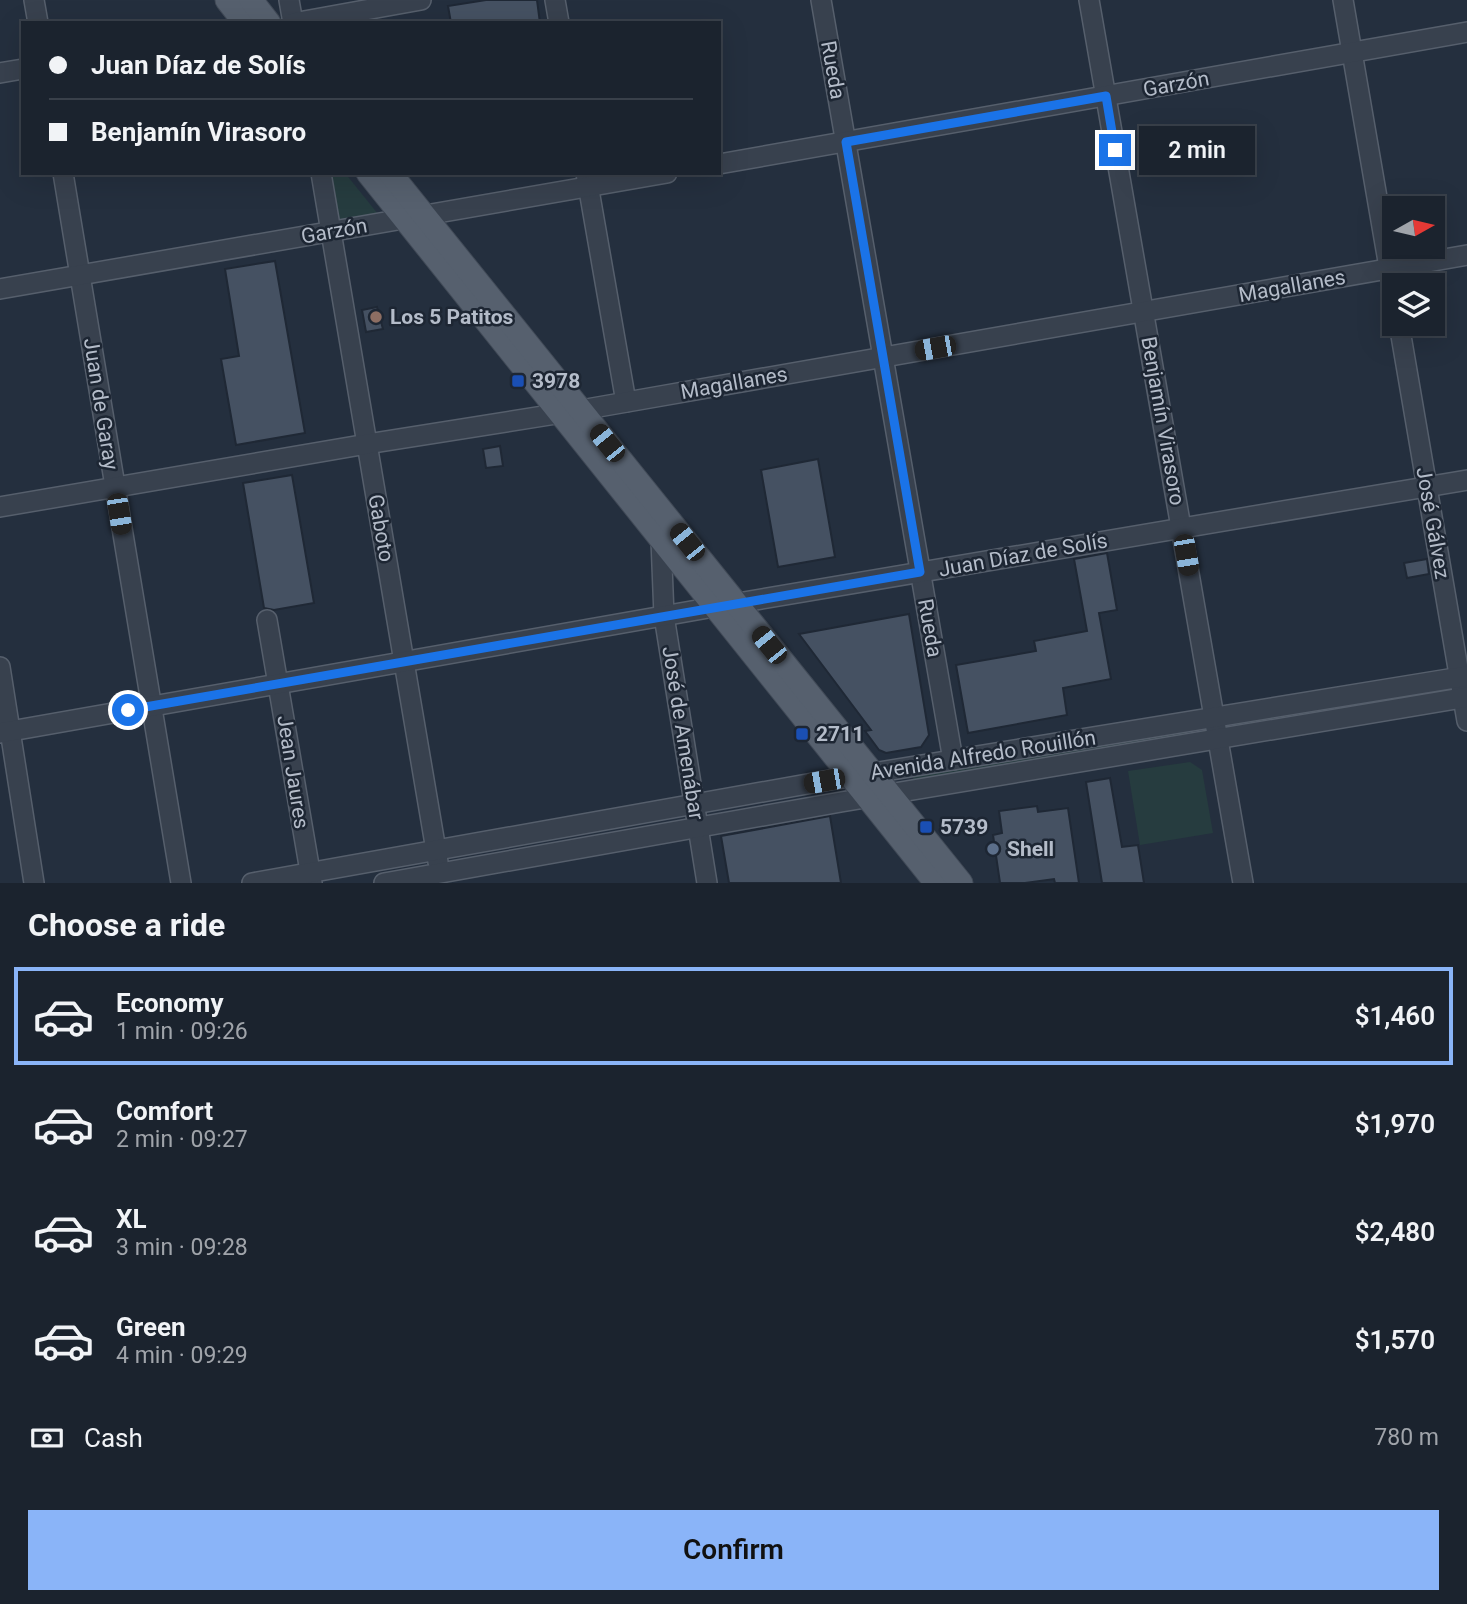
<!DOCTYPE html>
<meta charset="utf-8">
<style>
:root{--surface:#1b232e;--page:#282f3a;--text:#f1f3f6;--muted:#a0a4aa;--line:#39404a;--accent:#8ab4f8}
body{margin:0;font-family:Roboto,sans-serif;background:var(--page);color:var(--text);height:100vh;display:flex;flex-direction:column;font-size:26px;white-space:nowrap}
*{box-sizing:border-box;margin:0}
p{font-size:23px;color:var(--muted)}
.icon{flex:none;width:38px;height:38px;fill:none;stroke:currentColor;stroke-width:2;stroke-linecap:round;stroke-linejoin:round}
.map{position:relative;height:883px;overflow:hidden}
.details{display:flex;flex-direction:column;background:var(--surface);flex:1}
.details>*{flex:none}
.hud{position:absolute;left:21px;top:21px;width:700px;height:154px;border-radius:0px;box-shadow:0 7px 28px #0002,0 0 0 2px var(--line);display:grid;align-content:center;height:154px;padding:0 28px;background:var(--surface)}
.needle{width:46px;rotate:82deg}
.buttons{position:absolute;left:1382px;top:196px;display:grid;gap:14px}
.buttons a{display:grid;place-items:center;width:63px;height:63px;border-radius:0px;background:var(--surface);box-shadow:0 7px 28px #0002,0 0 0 2px var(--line);font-size:35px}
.end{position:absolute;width:32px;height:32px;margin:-16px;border:9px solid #1a73e8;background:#fff;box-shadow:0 0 0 4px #fff}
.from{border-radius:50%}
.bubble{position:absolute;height:49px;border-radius:0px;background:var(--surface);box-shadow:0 7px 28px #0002,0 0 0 2px var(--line);font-size:23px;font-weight:600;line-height:49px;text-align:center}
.car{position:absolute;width:21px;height:42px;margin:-21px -10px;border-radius:9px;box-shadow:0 0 5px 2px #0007;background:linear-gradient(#222 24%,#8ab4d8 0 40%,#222 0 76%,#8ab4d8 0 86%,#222 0)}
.hud b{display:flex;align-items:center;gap:24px;height:66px;font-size:26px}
.hud b+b{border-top:2px solid var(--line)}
.hud i{width:18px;height:18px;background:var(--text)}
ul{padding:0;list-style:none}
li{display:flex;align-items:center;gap:21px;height:98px;margin:0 14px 10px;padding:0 14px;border:4px solid transparent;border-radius:0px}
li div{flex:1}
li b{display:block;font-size:26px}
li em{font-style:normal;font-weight:600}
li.selected{border-color:var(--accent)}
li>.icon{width:63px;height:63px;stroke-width:1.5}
h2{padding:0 28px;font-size:32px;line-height:84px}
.pay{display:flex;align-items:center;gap:18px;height:77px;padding:0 28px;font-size:26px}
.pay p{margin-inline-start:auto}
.action{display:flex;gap:14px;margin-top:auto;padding:14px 28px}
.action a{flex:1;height:80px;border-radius:0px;background:var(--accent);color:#111;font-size:28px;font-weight:600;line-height:80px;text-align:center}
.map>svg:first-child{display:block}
.green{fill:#263c3f}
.building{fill:#455162;stroke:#1f2835;stroke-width:2}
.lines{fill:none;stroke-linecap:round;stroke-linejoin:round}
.minor-casing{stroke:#565f6c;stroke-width:22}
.major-casing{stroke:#414a57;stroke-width:25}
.minor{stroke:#38414e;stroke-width:19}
.major{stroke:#56606e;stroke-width:23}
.route{stroke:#1a73e8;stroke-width:9}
.education-dot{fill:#8d6e63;stroke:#1d2633;stroke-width:2.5}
.transit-dot{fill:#1a4fb4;stroke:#1d2633;stroke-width:2.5}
.service-dot{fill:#5c6f8a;stroke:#1d2633;stroke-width:2.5}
.labels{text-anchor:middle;stroke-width:5;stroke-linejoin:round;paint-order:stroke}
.street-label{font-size:21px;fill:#b4bcc9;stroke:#1d2633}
.poi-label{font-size:21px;font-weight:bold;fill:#b4bcc9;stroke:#1d2633;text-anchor:start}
</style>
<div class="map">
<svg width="1467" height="883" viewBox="0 0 1467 883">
<rect width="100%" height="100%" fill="#242f3e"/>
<g class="green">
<path d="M 326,173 L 345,173 L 378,214 L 334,224 Z"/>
<path d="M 1446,684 L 1448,692 L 1238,728 L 1237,720 Z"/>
<path d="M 1187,729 L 1189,737 L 914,785 L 913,776 Z"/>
<path d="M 1190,762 L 1202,770 L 1213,833 L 1140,845 L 1128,771 Z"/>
</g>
<g class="building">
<path d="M 486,0 L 537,0 L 540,23 L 451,23 L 448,6 Z"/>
<path d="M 275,261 L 305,433 L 236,445 L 221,359 L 239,356 L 225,269 Z"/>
<path d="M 377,307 L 383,329 L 366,332 L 362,310 Z"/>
<path d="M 500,446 L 503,466 L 486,468 L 483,449 Z"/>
<path d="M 818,459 L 835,557 L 778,567 L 761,470 Z"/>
<path d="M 292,475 L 314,603 L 274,610 L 264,608 L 243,483 Z"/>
<path d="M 1107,553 L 1117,610 L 1099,613 L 1111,679 L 1063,688 L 1067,715 L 968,733 L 956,665 L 1036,651 L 1034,641 L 1087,631 L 1074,559 Z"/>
<path d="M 1427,559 L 1429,574 L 1407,578 L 1404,563 Z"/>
<path d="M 909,614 L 929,735 L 921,747 L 886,753 L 879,750 L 865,731 L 871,730 L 799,634 Z"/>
<path d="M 1110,778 L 1122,847 L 1138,845 L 1144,883 L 1102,883 L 1086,782 Z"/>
<path d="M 1037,806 L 1038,812 L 1068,808 L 1079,883 L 1055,883 L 1054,879 L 1025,883 L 1000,883 L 993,835 L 1002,833 L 999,811 Z"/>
<path d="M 830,816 L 841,883 L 729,883 L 721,836 Z"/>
</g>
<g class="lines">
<defs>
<g id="minor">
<path d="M 34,0 L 38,23"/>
<path d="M 289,0 L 293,23"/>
<path d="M 555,0 L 559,23"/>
<path d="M 821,0 L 953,760"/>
<path d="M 1089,0 L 1243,883"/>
<path d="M 1343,0 L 1395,302"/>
<path d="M 293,23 L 421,0"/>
<path d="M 0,73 L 23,69"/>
<path d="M 719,164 L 1467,32"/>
<path d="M 63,173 L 181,883"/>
<path d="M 321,173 L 438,862"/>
<path d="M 586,173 L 626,402"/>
<path d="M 0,289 L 667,173"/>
<path d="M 1399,324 L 1467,721"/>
<path d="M 0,507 L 367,444 L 581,410 L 1467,255"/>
<path d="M 661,540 L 664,616 L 707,883"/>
<path d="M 267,620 L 312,883"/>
<path d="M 0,667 L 34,883"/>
<path d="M 0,733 L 714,607 L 1467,480"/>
<path d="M 252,883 L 824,781 L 1467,676"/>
<path d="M 384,883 L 841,802 L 1467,697"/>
</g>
<g id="major">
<path d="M 227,0 L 245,23"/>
<path d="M 251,0 L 269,23"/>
<path d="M 368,173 L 936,883"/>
<path d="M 390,173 L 961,883"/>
</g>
</defs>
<use href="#minor" class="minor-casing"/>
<use href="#major" class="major-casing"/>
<use href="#minor" class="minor"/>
<use href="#major" class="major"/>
</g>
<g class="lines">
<path class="route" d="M 128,710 L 920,572 L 846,142 L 1106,96 L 1115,150"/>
</g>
<circle class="education-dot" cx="376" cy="317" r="7"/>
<g class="transit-dot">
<rect x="511" y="374" width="14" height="14" rx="3.5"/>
<rect x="795" y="727" width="14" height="14" rx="3.5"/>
<rect x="919" y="820" width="14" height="14" rx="3.5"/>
</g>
<circle class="service-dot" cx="993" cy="849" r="7"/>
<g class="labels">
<g class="street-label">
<text transform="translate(833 70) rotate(80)" y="7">Rueda</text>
<text transform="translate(1176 84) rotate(-10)" y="7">Garzón</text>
<text transform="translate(334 231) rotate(-10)" y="7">Garzón</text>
<text transform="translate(1292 286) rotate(-10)" y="7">Magallanes</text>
<text transform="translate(734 383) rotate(-10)" y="7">Magallanes</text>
<text transform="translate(101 404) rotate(81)" y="7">Juan de Garay</text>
<text transform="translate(1163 421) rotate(80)" y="7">Benjamín Virasoro</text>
<text transform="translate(1433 523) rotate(80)" y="7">José Gálvez</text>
<text transform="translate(381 528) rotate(80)" y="7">Gaboto</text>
<text transform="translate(1023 555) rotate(-10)" y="7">Juan Díaz de Solís</text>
<text transform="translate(930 628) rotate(80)" y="7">Rueda</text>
<text transform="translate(683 733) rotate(81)" y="7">José de Amenábar</text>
<text transform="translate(983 755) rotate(-9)" y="7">Avenida Alfredo Rouillón</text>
<text transform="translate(293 772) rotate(81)" y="7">Jean Jaures</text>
</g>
<g class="poi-label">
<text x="390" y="324">Los 5 Patitos</text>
<text x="532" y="388">3978</text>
<text x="816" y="741">2711</text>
<text x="940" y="834">5739</text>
<text x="1007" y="856">Shell</text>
</g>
</g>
</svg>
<div class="buttons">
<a><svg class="needle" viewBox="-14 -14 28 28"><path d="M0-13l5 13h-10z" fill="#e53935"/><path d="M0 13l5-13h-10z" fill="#a0a4aa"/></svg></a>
<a><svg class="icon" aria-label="layers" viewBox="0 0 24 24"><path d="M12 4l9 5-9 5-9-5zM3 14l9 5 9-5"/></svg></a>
</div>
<i class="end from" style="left:128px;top:710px"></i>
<i class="end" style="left:1115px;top:150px"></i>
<div class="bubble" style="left:1139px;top:126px;width:116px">2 min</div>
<i class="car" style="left:935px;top:348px;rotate:260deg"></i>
<i class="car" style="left:607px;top:443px;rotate:321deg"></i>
<i class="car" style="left:119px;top:514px;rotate:171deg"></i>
<i class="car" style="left:687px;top:542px;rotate:321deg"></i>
<i class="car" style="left:1186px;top:555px;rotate:170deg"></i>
<i class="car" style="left:769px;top:645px;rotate:321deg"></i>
<i class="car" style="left:824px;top:781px;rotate:260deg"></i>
<div class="hud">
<b><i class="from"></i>Juan Díaz de Solís</b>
<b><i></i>Benjamín Virasoro</b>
</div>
</div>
<section class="details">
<h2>Choose a ride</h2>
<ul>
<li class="selected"><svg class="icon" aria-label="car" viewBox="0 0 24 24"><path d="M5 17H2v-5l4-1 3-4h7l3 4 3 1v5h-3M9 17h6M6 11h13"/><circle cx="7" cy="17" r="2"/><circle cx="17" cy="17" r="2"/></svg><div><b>Economy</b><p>1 min · 09:26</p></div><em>$1,460</em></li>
<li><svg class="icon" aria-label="car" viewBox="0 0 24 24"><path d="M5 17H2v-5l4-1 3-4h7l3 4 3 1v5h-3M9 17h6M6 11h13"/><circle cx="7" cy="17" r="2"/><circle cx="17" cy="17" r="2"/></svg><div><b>Comfort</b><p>2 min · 09:27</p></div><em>$1,970</em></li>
<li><svg class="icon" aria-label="car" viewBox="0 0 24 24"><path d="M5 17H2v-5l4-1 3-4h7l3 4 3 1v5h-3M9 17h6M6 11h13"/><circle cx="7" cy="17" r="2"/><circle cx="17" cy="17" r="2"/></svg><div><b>XL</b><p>3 min · 09:28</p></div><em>$2,480</em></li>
<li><svg class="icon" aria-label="car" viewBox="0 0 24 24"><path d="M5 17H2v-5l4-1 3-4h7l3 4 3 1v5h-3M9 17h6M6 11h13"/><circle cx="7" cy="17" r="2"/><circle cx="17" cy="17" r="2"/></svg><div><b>Green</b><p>4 min · 09:29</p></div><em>$1,570</em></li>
</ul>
<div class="pay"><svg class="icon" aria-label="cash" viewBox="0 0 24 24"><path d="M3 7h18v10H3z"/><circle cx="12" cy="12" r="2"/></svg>Cash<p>780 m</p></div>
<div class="action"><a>Confirm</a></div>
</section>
